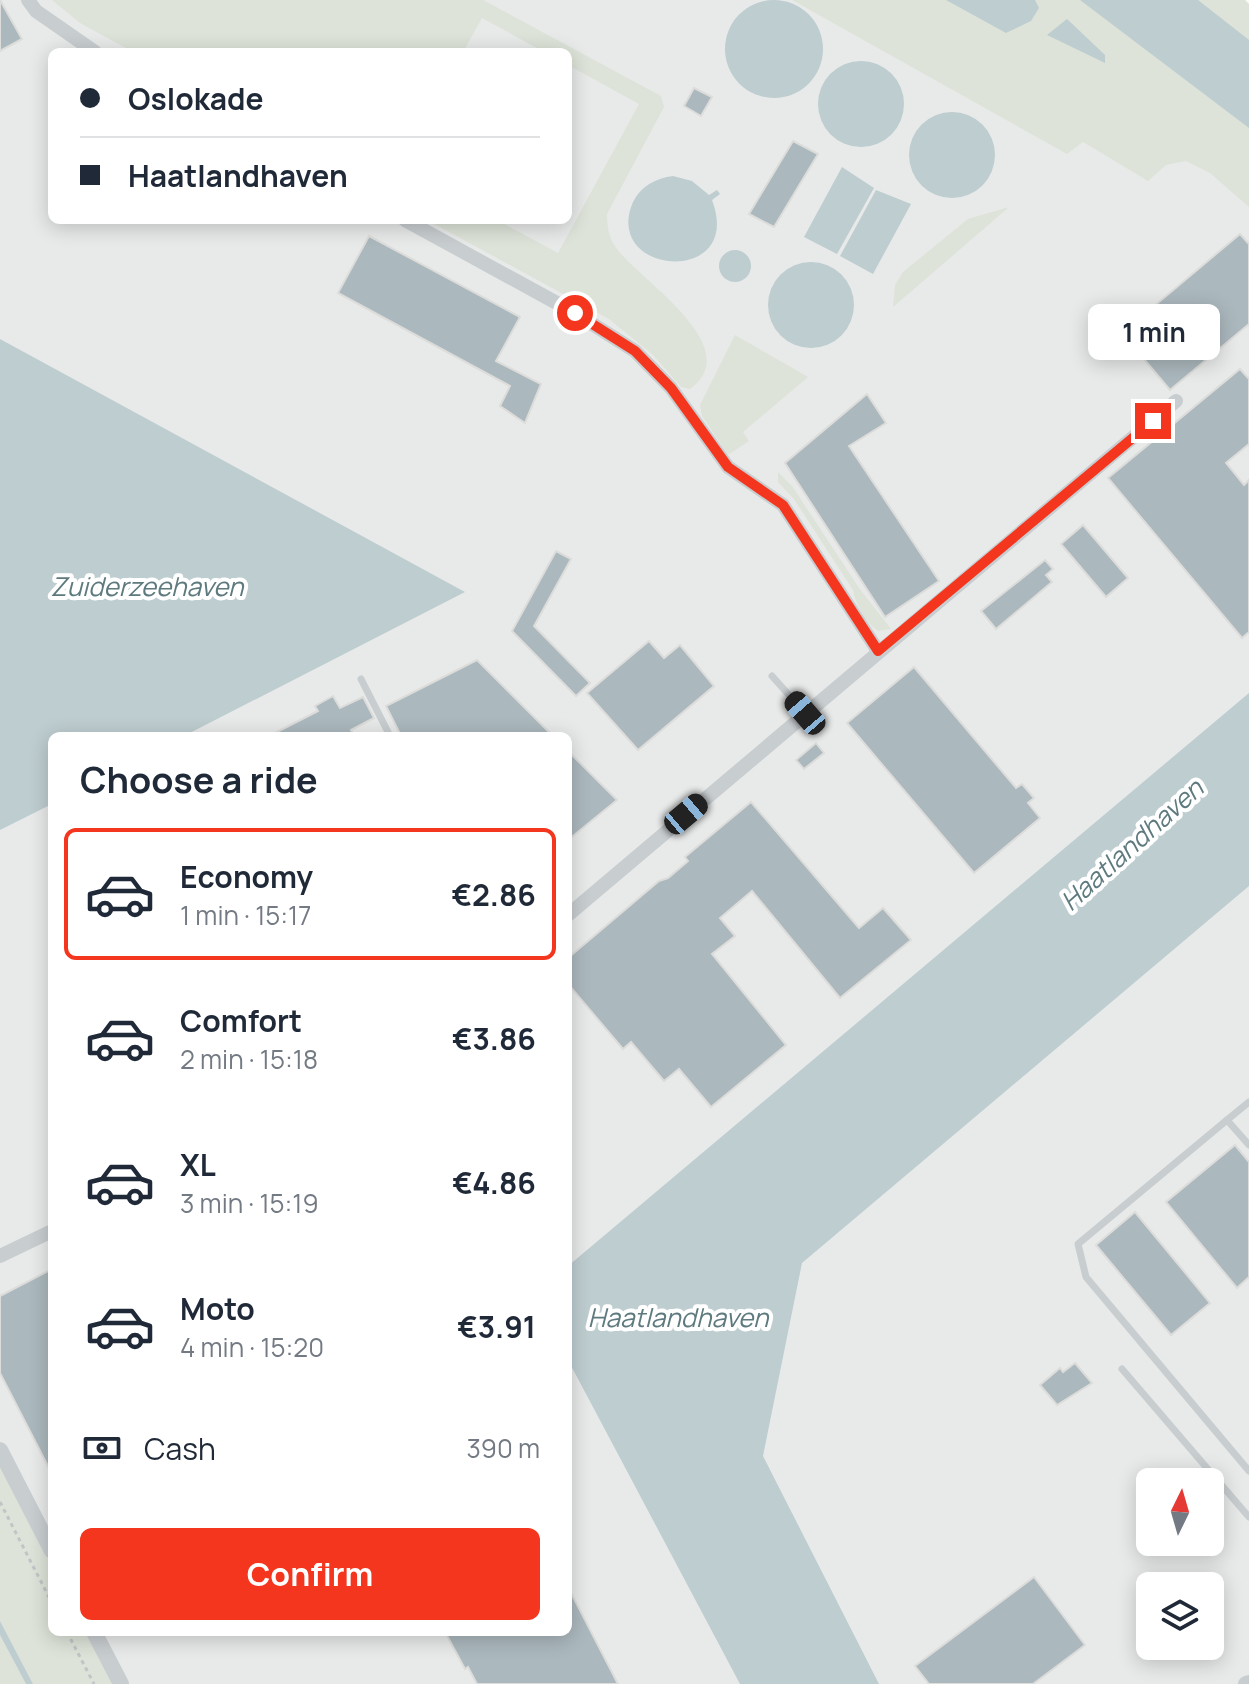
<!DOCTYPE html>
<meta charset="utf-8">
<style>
:root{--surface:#fff;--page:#f6f6f7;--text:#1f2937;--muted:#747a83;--line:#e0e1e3;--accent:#f4361e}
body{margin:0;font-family:Manrope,sans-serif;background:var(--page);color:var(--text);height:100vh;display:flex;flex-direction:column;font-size:30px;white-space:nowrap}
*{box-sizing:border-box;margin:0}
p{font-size:26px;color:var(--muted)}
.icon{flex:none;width:44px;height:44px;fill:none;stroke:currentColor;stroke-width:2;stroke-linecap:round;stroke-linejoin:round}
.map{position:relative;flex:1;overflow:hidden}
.drawer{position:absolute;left:48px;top:732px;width:524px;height:904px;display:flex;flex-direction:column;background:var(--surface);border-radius:12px;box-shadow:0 4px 20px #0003}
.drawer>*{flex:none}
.banner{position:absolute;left:48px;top:48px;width:524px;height:176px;border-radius:12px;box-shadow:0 4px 20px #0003;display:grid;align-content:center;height:176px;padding:0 32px;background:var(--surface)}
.needle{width:52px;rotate:5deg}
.controls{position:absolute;left:1136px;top:1468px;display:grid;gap:16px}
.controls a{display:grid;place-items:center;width:88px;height:88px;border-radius:12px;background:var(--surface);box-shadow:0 4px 20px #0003;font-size:40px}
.end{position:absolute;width:36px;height:36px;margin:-18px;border:10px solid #f4361e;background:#fff;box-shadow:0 0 0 4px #fff}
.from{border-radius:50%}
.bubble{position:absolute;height:56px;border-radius:12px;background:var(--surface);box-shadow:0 4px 20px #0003;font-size:26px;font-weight:700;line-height:56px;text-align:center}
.car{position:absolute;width:24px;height:48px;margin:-24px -12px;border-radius:10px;box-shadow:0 0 6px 2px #0007;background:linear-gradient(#222 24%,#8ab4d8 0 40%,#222 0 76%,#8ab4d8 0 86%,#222 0)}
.banner b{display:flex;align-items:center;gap:28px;height:76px;font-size:30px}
.banner b+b{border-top:2px solid var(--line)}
.banner i{width:20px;height:20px;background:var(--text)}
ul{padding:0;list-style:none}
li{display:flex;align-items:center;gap:24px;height:132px;margin:0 16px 12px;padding:0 16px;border:4px solid transparent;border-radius:12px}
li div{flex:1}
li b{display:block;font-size:30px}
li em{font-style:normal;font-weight:700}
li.current{border-color:var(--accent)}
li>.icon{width:72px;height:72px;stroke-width:1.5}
h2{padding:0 32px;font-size:36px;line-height:96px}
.pay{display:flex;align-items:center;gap:20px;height:88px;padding:0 32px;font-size:30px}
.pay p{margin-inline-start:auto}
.action{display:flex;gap:16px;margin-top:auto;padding:16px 32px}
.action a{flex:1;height:92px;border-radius:12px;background:var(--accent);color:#fff;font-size:32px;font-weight:700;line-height:92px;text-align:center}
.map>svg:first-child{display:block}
.built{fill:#e8eae9;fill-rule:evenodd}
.green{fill:#dde3d8}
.water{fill:#becdd0}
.building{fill:#abb8bd;stroke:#dcdcda;stroke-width:2}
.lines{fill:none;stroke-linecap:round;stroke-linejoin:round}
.path{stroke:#c1c5c6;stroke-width:3;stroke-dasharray:4 4;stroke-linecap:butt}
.service{stroke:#c8cdd0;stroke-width:7}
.minor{stroke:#c8cdd0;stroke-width:14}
.tertiary{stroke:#c8cdd0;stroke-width:16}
.route{stroke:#f4361e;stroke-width:10}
.labels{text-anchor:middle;stroke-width:8;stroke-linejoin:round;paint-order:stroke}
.water-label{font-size:26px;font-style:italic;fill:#5e7a7e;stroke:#fff}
</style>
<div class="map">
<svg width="1249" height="1684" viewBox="0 0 1249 1684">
<rect width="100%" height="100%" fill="#fafaf8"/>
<path class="built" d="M 0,0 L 890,0 L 1249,192 L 1249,1684 L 0,1684 ZM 52,52 L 568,52 L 568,220 L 52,220 ZM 52,736 L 568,736 L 568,1632 L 52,1632 ZM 1150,1482 L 1210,1482 L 1210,1542 L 1150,1542 ZM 1150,1586 L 1210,1586 L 1210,1646 L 1150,1646 Z"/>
<g class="green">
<path d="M 52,0 L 483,0 L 661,96 L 664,107 L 607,214 C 607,227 609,239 617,249 C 642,282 747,347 690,389 L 681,387 L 653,355 L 609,319 L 427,220 L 497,220 L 558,253 L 639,104 L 568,65 L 568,52 L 544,52 L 482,18 L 463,52 L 133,52 L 80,23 Z"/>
<path d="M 792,0 L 1245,0 L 1249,4 L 1249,207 L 1210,173 L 1186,161 L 1166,165 L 1148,181 L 1083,142 L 1067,154 Z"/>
<path d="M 1009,207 L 893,307 L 895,285 L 903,272 L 968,219 Z"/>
<path d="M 735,335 L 808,377 L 743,432 L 749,441 L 728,455 L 702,416 L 700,405 Z"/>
<path d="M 778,472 L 792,486 L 859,588 L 891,629 L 878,631 C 865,622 856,605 853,590 L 794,499 L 778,482 Z"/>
<path d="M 0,1466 L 52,1567 L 52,1632 L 86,1632 L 112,1684 L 33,1684 L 0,1621 Z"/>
<path d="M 0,1635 L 26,1684 L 0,1684 Z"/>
</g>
<g class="water">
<path d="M 946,0 L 1035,0 L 1039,8 L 1031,21 L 1006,33 Z"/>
<path d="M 1080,0 L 1198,0 L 1249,40 L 1249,128 Z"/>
<circle cx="774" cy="49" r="49"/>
<path d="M 1067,19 L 1105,55 L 1105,63 L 1047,35 Z"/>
<circle cx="861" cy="104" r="43"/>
<circle cx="952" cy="155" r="43"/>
<path d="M 842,167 L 874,188 L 837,254 L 804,237 Z"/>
<path d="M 673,176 L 692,181 L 709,195 L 717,190 L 720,194 L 712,200 C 745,287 601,276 633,202 C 641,186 656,178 673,176 Z"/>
<path d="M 876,190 L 911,204 L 873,274 L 840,256 Z"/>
<circle cx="735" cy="266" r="16"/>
<circle cx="811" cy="305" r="43"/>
<path d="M 0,339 L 465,592 L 184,736 L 52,736 L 52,804 L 0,830 Z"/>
<path d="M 1249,693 L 1249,886 L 802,1263 L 763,1456 L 879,1684 L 740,1684 L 568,1360 L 568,1266 Z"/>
<path d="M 0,1621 L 33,1684 L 26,1684 L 0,1635 Z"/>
</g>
<g class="building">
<path d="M 0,0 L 22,39 L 0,51 Z"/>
<path d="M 694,88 L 712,97 L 701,116 L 684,106 Z"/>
<path d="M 793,141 L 818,154 L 774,227 L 749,214 Z"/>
<path d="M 1240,234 L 1249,244 L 1249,324 L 1170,390 L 1122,333 Z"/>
<path d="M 369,236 L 520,317 L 496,361 L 541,384 L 525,423 L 500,406 L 510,386 L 338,293 Z"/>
<path d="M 1240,369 L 1249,379 L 1249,444 L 1226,463 L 1244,485 L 1249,480 L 1249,632 L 1242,638 L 1108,478 Z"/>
<path d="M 867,394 L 886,423 L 849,446 L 939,581 L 885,617 L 785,463 Z"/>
<path d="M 1083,525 L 1128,578 L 1106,597 L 1061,544 Z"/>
<path d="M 556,551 L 571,559 L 534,626 L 590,683 L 576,696 L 512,631 Z"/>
<path d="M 1045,560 L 1053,569 L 1046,575 L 1052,582 L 996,629 L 981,611 Z"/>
<path d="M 649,641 L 664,658 L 680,645 L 714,686 L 638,750 L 587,693 Z"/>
<path d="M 477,660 L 553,736 L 401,736 L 386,706 Z"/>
<path d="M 914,667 L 1016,788 L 1022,784 L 1034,798 L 1028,803 L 1040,818 L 974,873 L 847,723 Z"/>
<path d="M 333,696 L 340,708 L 363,697 L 374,718 L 351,730 L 354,736 L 269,736 L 318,711 L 315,706 Z"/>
<path d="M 816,743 L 824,753 L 804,769 L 796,760 Z"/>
<path d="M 568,751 L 617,800 L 568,840 Z"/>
<path d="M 751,802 L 859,928 L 883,908 L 911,940 L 840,998 L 752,891 L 720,918 L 735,936 L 712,954 L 786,1045 L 711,1107 L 679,1069 L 664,1081 L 631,1042 L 623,1049 L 568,984 L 568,958 L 659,881 L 668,878 L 688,861 L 685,857 Z"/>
<path d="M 1235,1145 L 1249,1162 L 1249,1277 L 1237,1288 L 1166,1202 Z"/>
<path d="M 1135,1212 L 1210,1303 L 1171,1335 L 1096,1245 Z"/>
<path d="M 52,1269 L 52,1474 L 0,1373 L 0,1296 Z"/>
<path d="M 1075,1363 L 1092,1383 L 1057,1405 L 1040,1385 L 1060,1368 L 1063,1372 Z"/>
<path d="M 1034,1577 L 1085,1645 L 1033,1684 L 929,1684 L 915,1666 Z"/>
<path d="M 568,1587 L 618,1684 L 477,1684 L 468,1667 L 465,1669 L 445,1632 L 568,1632 Z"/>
</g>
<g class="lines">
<g class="path">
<path d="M 0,1502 L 52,1603"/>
<path d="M 67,1632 L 94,1684"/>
</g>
<g class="service">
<path d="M 772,676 L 805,713"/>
<path d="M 361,679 L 390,736"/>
<path d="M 1249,1102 L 1227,1120 L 1249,1145"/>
<path d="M 1227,1120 L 1078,1244 L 1086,1277 L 1249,1471"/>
<path d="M 1122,1369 L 1249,1517"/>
</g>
<g class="minor">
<path d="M 28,0 L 36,11 L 95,52"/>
<path d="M 405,220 L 575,313 L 635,351 L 671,388 L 728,467 L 783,505 L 878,651"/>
<path d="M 568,915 L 1176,401"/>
<path d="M 0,1256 L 52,1231"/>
</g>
<g class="tertiary">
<path d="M 0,1450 L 52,1551"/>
<path d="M 94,1632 L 121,1684"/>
<path d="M 1246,1684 L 1249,1683"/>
</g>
</g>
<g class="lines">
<path class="route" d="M 575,313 L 635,351 L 671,388 L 728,467 L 783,505 L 878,651 L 1153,421"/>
</g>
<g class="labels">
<g class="water-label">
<text x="147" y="596">Zuiderzeehaven</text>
<text transform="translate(1132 845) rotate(-42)" y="9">Haatlandhaven</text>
<text x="678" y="1327">Haatlandhaven</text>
</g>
</g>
</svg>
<div class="controls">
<a><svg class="needle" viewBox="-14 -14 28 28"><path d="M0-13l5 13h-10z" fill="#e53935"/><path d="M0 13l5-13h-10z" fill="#747a83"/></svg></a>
<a><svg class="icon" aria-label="layers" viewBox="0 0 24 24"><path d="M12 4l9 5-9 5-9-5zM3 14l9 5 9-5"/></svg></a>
</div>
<i class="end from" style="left:575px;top:313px"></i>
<i class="end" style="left:1153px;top:421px"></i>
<div class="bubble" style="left:1088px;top:304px;width:132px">1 min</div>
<i class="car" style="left:805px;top:713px;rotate:319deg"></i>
<i class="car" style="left:686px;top:814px;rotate:50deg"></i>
<div class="banner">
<b><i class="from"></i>Oslokade</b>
<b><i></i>Haatlandhaven</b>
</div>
<section class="drawer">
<h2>Choose a ride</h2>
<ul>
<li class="current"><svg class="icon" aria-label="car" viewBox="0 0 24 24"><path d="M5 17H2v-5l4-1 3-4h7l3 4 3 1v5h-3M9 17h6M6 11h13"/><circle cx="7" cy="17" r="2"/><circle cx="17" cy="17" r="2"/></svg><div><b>Economy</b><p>1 min · 15:17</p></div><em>€2.86</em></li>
<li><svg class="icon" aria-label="car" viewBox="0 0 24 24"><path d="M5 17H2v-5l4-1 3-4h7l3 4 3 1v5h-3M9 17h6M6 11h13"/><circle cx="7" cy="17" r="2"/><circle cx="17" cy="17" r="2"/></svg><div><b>Comfort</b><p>2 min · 15:18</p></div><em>€3.86</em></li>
<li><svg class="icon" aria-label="car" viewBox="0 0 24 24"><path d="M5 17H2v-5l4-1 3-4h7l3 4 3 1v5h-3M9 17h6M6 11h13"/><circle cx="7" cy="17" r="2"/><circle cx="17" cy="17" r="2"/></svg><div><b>XL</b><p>3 min · 15:19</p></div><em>€4.86</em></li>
<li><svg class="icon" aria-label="car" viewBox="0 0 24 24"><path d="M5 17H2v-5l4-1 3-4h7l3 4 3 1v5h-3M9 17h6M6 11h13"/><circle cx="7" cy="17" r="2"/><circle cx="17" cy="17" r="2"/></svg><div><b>Moto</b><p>4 min · 15:20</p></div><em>€3.91</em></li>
</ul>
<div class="pay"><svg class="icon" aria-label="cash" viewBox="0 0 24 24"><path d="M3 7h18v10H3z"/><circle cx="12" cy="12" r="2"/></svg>Cash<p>390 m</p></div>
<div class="action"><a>Confirm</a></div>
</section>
</div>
